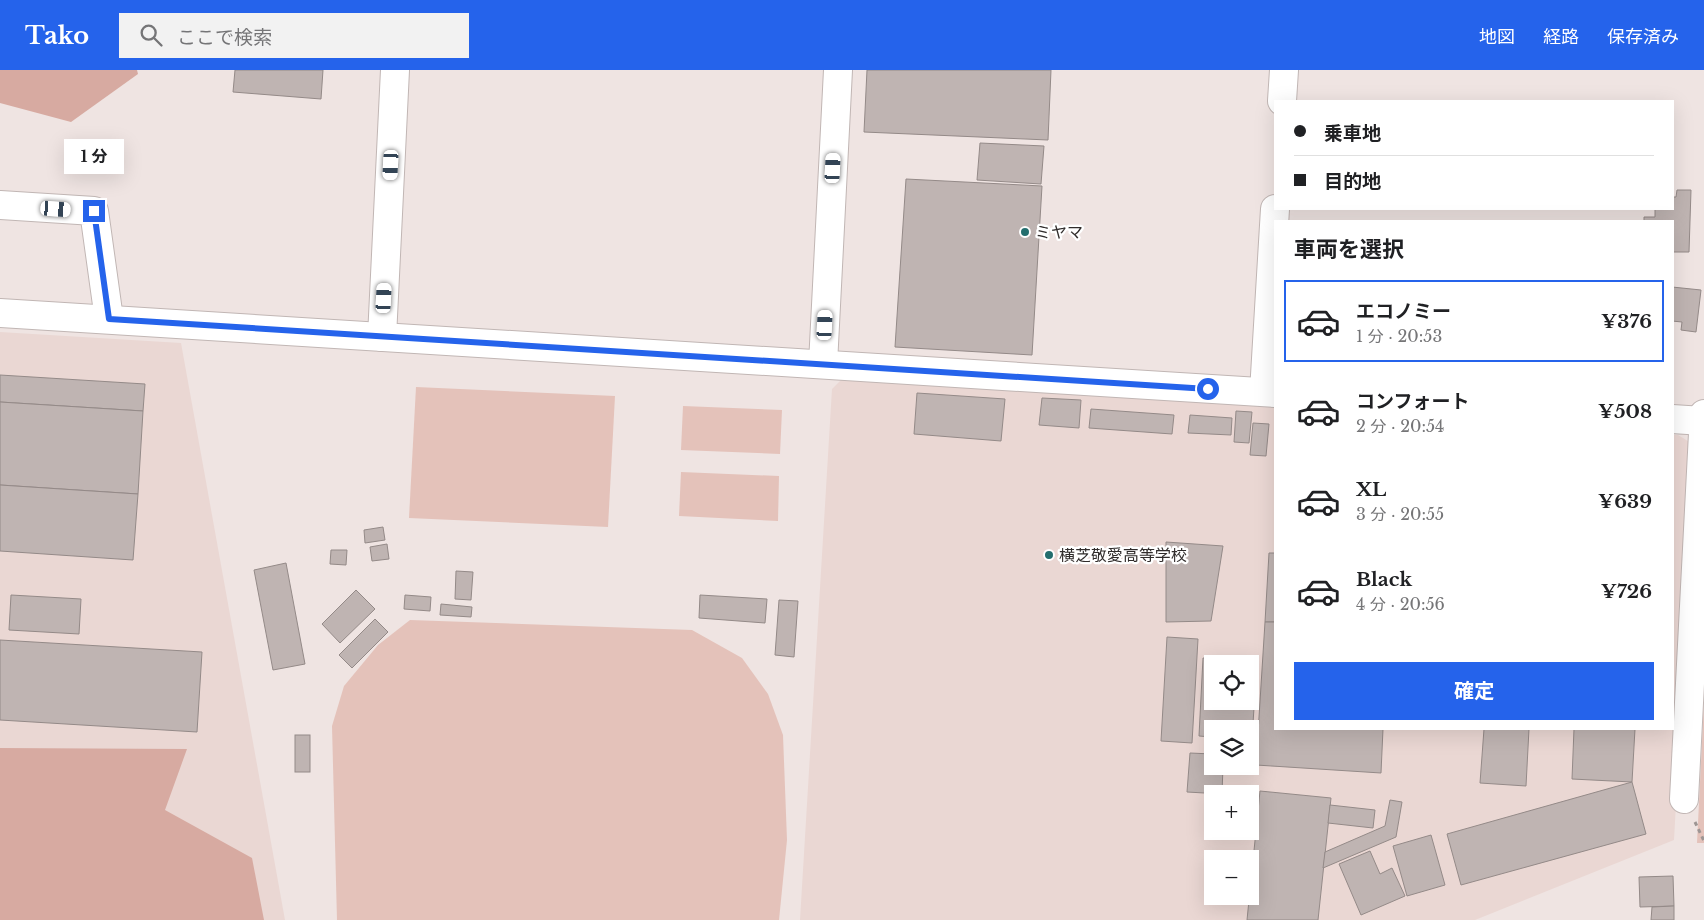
<!DOCTYPE html>
<html lang="ja">
<meta charset="utf-8">
<style>
:root{--surface:#fff;--page:#f2f2f2;--text:#202124;--muted:#757577;--line:#e0e0e0;--accent:#2563eb}
body{margin:0;font-family:"Libre Baskerville","Noto Sans JP",serif;background:var(--page);color:var(--text);height:100vh;display:flex;flex-direction:column;font-size:19px;white-space:nowrap}
*{box-sizing:border-box;margin:0}
p{font-size:16px;color:var(--muted)}
.icon{flex:none;width:28px;height:28px;fill:none;stroke:currentColor;stroke-width:2;stroke-linecap:round;stroke-linejoin:round}
.map{position:relative;flex:1;overflow:hidden}
.details{position:absolute;left:1274px;top:150px;width:400px;height:510px;display:flex;flex-direction:column;background:var(--surface);border-radius:0px;box-shadow:0 5px 20px #0002}
.details>*{flex:none}
.guide{position:absolute;left:1274px;top:30px;width:400px;height:110px;border-radius:0px;box-shadow:0 5px 20px #0002;display:grid;align-content:center;height:110px;padding:0 20px;background:var(--surface)}
.fabs{position:absolute;left:1204px;top:585px;display:grid;gap:10px}
.fabs a{display:grid;place-items:center;width:55px;height:55px;border-radius:0px;background:var(--surface);box-shadow:0 5px 20px #0002;font-size:25px}
.end{position:absolute;width:22px;height:22px;margin:-11px;border:6px solid #2563eb;background:#fff;box-shadow:0 0 0 2px #fff}
.from{border-radius:50%}
.bubble{position:absolute;height:35px;border-radius:0px;background:var(--surface);box-shadow:0 5px 20px #0002;font-size:16px;font-weight:700;line-height:35px;text-align:center}
.car{position:absolute;width:15px;height:30px;margin:-15px -8px;border-radius:6px;box-shadow:0 0 4px 1px #0007;background:linear-gradient(#fff 24%,#345 0 40%,#fff 0 76%,#345 0 86%,#fff 0)}
.guide b{display:flex;align-items:center;gap:18px;height:48px;font-size:19px}
.guide b+b{border-top:1px solid var(--line)}
.guide i{width:12px;height:12px;background:var(--text)}
ul{padding:0;list-style:none}
li{display:flex;align-items:center;gap:15px;height:82px;margin:0 10px 8px;padding:0 10px;border:2px solid transparent;border-radius:0px}
li div{flex:1}
li b{display:block;font-size:19px}
li em{font-style:normal;font-weight:700}
li.current{border-color:var(--accent)}
li>.icon{width:45px;height:45px;stroke-width:1.5}
h2{padding:0 20px;font-size:22px;line-height:60px}
.cta{display:flex;gap:10px;margin-top:auto;padding:10px 20px}
.cta a{flex:1;height:58px;border-radius:0px;background:var(--accent);color:#fff;font-size:20px;font-weight:700;line-height:58px;text-align:center}
header{display:flex;align-items:center;gap:30px;box-sizing:border-box;height:70px;padding:0 25px;background:var(--accent);color:#fff}
header strong{font-size:24px}
nav{display:flex;gap:28px;margin-inline-start:auto;font-size:18px}
.search{width:350px;height:45px;background:var(--page);display:flex;align-items:center;gap:12px;box-sizing:border-box;padding:0 18px;border-radius:0px;color:var(--muted);font-size:19px}
.map>svg:first-child{display:block}
.built{fill:#ead7d3;fill-rule:evenodd}
.green{fill:#e4c2ba}
.forest{fill:#d7aaa1}
.building{fill:#bfb4b2;stroke:#948a88;fill-rule:evenodd}
.lines{fill:none;stroke-linecap:round;stroke-linejoin:round}
.minor-casing{stroke:#c1b6b4;stroke-width:30}
.path{stroke:#9d9593;stroke-width:3;stroke-dasharray:4 4;stroke-linecap:butt}
.minor{stroke:#fff;stroke-width:28}
.route{stroke:#2563eb;stroke-width:6}
.poi-dot{fill:#236e6e;stroke:#fff;stroke-width:2}
.labels{text-anchor:middle;stroke-width:4.5;stroke-linejoin:round;paint-order:stroke}
.poi-label{font-size:16px;fill:#302c2b;stroke:#fff;text-anchor:start}
</style>
<header>
<strong>Tako</strong>
<div class="search"><svg class="icon" aria-label="search" viewBox="0 0 24 24"><circle cx="10" cy="10" r="6"/><path d="M15 15l6 6"/></svg>ここで検索</div>
<nav><a>地図</a><a>経路</a><a>保存済み</a></nav>
</header>
<div class="map">
<svg width="1704" height="850" viewBox="0 0 1704 850">
<rect width="100%" height="100%" fill="#efe4e2"/>
<g class="built">
<path d="M 0,262 L 181,273 L 285,850 L 0,850 Z"/>
<path d="M 846,305 L 1275,336 L 1275,659 L 1672,659 L 1673,365 L 1678,365 L 1696,376 L 1674,770 L 1475,850 L 800,850 L 832,319 ZM 1212,594 L 1250,594 L 1250,631 L 1212,631 ZM 1212,659 L 1250,659 L 1250,696 L 1212,696 ZM 1212,724 L 1250,724 L 1250,761 L 1212,761 ZM 1212,789 L 1250,789 L 1250,826 L 1212,826 Z"/>
</g>
<g class="green">
<path d="M 416,317 L 615,326 L 608,457 L 409,448 Z"/>
<path d="M 683,336 L 782,340 L 780,384 L 681,380 Z"/>
<path d="M 681,402 L 779,406 L 778,451 L 679,446 Z"/>
<path d="M 410,550 L 692,560 L 742,588 L 768,624 L 783,665 L 787,770 L 779,850 L 337,850 L 332,656 L 344,616 L 378,575 Z"/>
<path d="M 1704,632 L 1704,773 L 1697,773 Z"/>
</g>
<g class="forest">
<path d="M 0,0 L 137,0 L 138,4 L 71,52 L 0,33 Z"/>
<path d="M 0,678 L 187,679 L 165,740 L 252,788 L 264,850 L 0,850 Z"/>
</g>
<g class="building">
<path d="M 235,0 L 323,0 L 321,29 L 233,22 Z"/>
<path d="M 867,0 L 1051,0 L 1048,70 L 864,62 Z"/>
<path d="M 980,73 L 1044,76 L 1041,114 L 977,110 Z"/>
<path d="M 906,109 L 1042,116 L 1032,285 L 895,277 Z"/>
<path d="M 1677,120 L 1691,120 L 1689,182 L 1672,182 L 1672,151 L 1644,151 L 1644,147 L 1655,147 L 1655,139 L 1672,139 L 1672,127 L 1676,127 Z"/>
<path d="M 1672,217 L 1701,220 L 1696,262 L 1681,260 L 1682,252 L 1672,251 Z"/>
<path d="M 0,305 L 145,314 L 143,341 L 0,332 Z"/>
<path d="M 917,323 L 1005,329 L 1001,371 L 914,364 Z"/>
<path d="M 1042,328 L 1081,330 L 1079,358 L 1039,355 Z"/>
<path d="M 0,332 L 143,341 L 138,424 L 0,415 Z"/>
<path d="M 1091,339 L 1174,345 L 1172,364 L 1089,358 Z"/>
<path d="M 1236,341 L 1252,342 L 1249,373 L 1234,372 Z"/>
<path d="M 1190,345 L 1232,348 L 1231,365 L 1188,363 Z"/>
<path d="M 1253,353 L 1269,354 L 1266,386 L 1250,385 Z"/>
<path d="M 0,415 L 138,424 L 133,490 L 0,481 Z"/>
<path d="M 383,457 L 385,470 L 365,473 L 364,460 Z"/>
<path d="M 1166,472 L 1223,476 L 1211,551 L 1166,552 Z"/>
<path d="M 387,474 L 389,489 L 372,491 L 370,477 Z"/>
<path d="M 331,480 L 347,480 L 346,495 L 330,494 Z"/>
<path d="M 1269,483 L 1275,483 L 1275,552 L 1265,552 Z"/>
<path d="M 286,493 L 305,594 L 273,600 L 254,500 Z"/>
<path d="M 456,501 L 473,502 L 471,530 L 455,529 Z"/>
<path d="M 356,520 L 375,539 L 340,573 L 322,554 Z"/>
<path d="M 11,525 L 81,529 L 79,564 L 9,560 Z"/>
<path d="M 405,525 L 431,527 L 430,541 L 404,539 Z"/>
<path d="M 700,525 L 767,529 L 765,553 L 699,548 Z"/>
<path d="M 779,530 L 798,531 L 794,587 L 775,585 Z"/>
<path d="M 441,534 L 472,537 L 471,547 L 440,545 Z"/>
<path d="M 375,549 L 388,562 L 352,598 L 339,585 Z"/>
<path d="M 1265,552 L 1275,552 L 1275,659 L 1383,659 L 1381,703 L 1256,695 Z"/>
<path d="M 1167,567 L 1198,569 L 1192,673 L 1161,671 Z"/>
<path d="M 0,570 L 202,582 L 197,662 L 0,650 Z"/>
<path d="M 1203,588 L 1257,591 L 1252,669 L 1250,669 L 1250,659 L 1212,659 L 1212,667 L 1199,666 ZM 1212,594 L 1250,594 L 1250,631 L 1212,631 Z"/>
<path d="M 1484,659 L 1529,659 L 1526,716 L 1480,713 Z"/>
<path d="M 1574,659 L 1635,659 L 1632,712 L 1572,709 Z"/>
<rect x="295" y="665" width="15" height="37"/>
<path d="M 1190,683 L 1212,684 L 1212,696 L 1223,696 L 1222,724 L 1187,722 Z"/>
<path d="M 1632,712 L 1646,764 L 1461,815 L 1447,764 Z"/>
<path d="M 1260,721 L 1331,728 L 1318,850 L 1247,850 Z"/>
<path d="M 1390,730 L 1402,732 L 1396,767 L 1323,798 L 1325,782 L 1385,756 Z"/>
<path d="M 1330,735 L 1375,740 L 1373,758 L 1328,753 Z"/>
<path d="M 1431,765 L 1445,815 L 1407,826 L 1393,776 Z"/>
<path d="M 1370,781 L 1380,804 L 1392,798 L 1405,826 L 1361,845 L 1339,794 Z"/>
<path d="M 1673,806 L 1674,836 L 1640,837 L 1639,807 Z"/>
<path d="M 1674,836 L 1674,850 L 1651,850 L 1652,837 Z"/>
</g>
<g class="lines">
<defs>
<g id="minor">
<path d="M 1282,31 L 1284,0"/>
<path d="M 0,135 L 94,141 L 109,249"/>
<path d="M 0,243 L 1275,323"/>
<path d="M 382,267 L 395,0"/>
<path d="M 823,294 L 838,0"/>
<path d="M 1264,322 L 1275,139"/>
<path d="M 1672,349 L 1704,351"/>
<path d="M 1684,729 L 1704,344"/>
</g>
</defs>
<use href="#minor" class="minor-casing"/>
<path class="path" d="M 1695,752 L 1704,771"/>
<use href="#minor" class="minor"/>
</g>
<g class="lines">
<path class="route" d="M 94,141 L 109,249 L 1208,319"/>
</g>
<g class="poi-dot">
<circle cx="1025" cy="162" r="5"/>
<circle cx="1049" cy="485" r="5"/>
</g>
<g class="labels">
<g class="poi-label">
<text x="1035" y="168">ミヤマ</text>
<text x="1059" y="491">横芝敬愛高等学校</text>
</g>
</g>
</svg>
<div class="fabs">
<a><svg class="icon" aria-label="locate" viewBox="0 0 24 24"><circle cx="12" cy="12" r="6"/><path d="M12 2v4M12 18v4M2 12h4M18 12h4"/></svg></a>
<a><svg class="icon" aria-label="layers" viewBox="0 0 24 24"><path d="M12 4l9 5-9 5-9-5zM3 14l9 5 9-5"/></svg></a>
<a>+</a>
<a>−</a>
</div>
<i class="end from" style="left:1208px;top:319px"></i>
<i class="end" style="left:94px;top:141px"></i>
<div class="bubble" style="left:64px;top:69px;width:60px">1 分</div>
<i class="car" style="left:391px;top:95px;rotate:183deg"></i>
<i class="car" style="left:833px;top:98px;rotate:3deg"></i>
<i class="car" style="left:56px;top:139px;rotate:94deg"></i>
<i class="car" style="left:384px;top:228px;rotate:3deg"></i>
<i class="car" style="left:825px;top:255px;rotate:3deg"></i>
<div class="guide">
<b><i class="from"></i>乗車地</b>
<b><i></i>目的地</b>
</div>
<section class="details">
<h2>車両を選択</h2>
<ul>
<li class="current"><svg class="icon" aria-label="car" viewBox="0 0 24 24"><path d="M5 17H2v-5l4-1 3-4h7l3 4 3 1v5h-3M9 17h6M6 11h13"/><circle cx="7" cy="17" r="2"/><circle cx="17" cy="17" r="2"/></svg><div><b>エコノミー</b><p>1 分 · 20:53</p></div><em>¥376</em></li>
<li><svg class="icon" aria-label="car" viewBox="0 0 24 24"><path d="M5 17H2v-5l4-1 3-4h7l3 4 3 1v5h-3M9 17h6M6 11h13"/><circle cx="7" cy="17" r="2"/><circle cx="17" cy="17" r="2"/></svg><div><b>コンフォート</b><p>2 分 · 20:54</p></div><em>¥508</em></li>
<li><svg class="icon" aria-label="car" viewBox="0 0 24 24"><path d="M5 17H2v-5l4-1 3-4h7l3 4 3 1v5h-3M9 17h6M6 11h13"/><circle cx="7" cy="17" r="2"/><circle cx="17" cy="17" r="2"/></svg><div><b>XL</b><p>3 分 · 20:55</p></div><em>¥639</em></li>
<li><svg class="icon" aria-label="car" viewBox="0 0 24 24"><path d="M5 17H2v-5l4-1 3-4h7l3 4 3 1v5h-3M9 17h6M6 11h13"/><circle cx="7" cy="17" r="2"/><circle cx="17" cy="17" r="2"/></svg><div><b>Black</b><p>4 分 · 20:56</p></div><em>¥726</em></li>
</ul>
<div class="cta"><a>確定</a></div>
</section>
</div>
